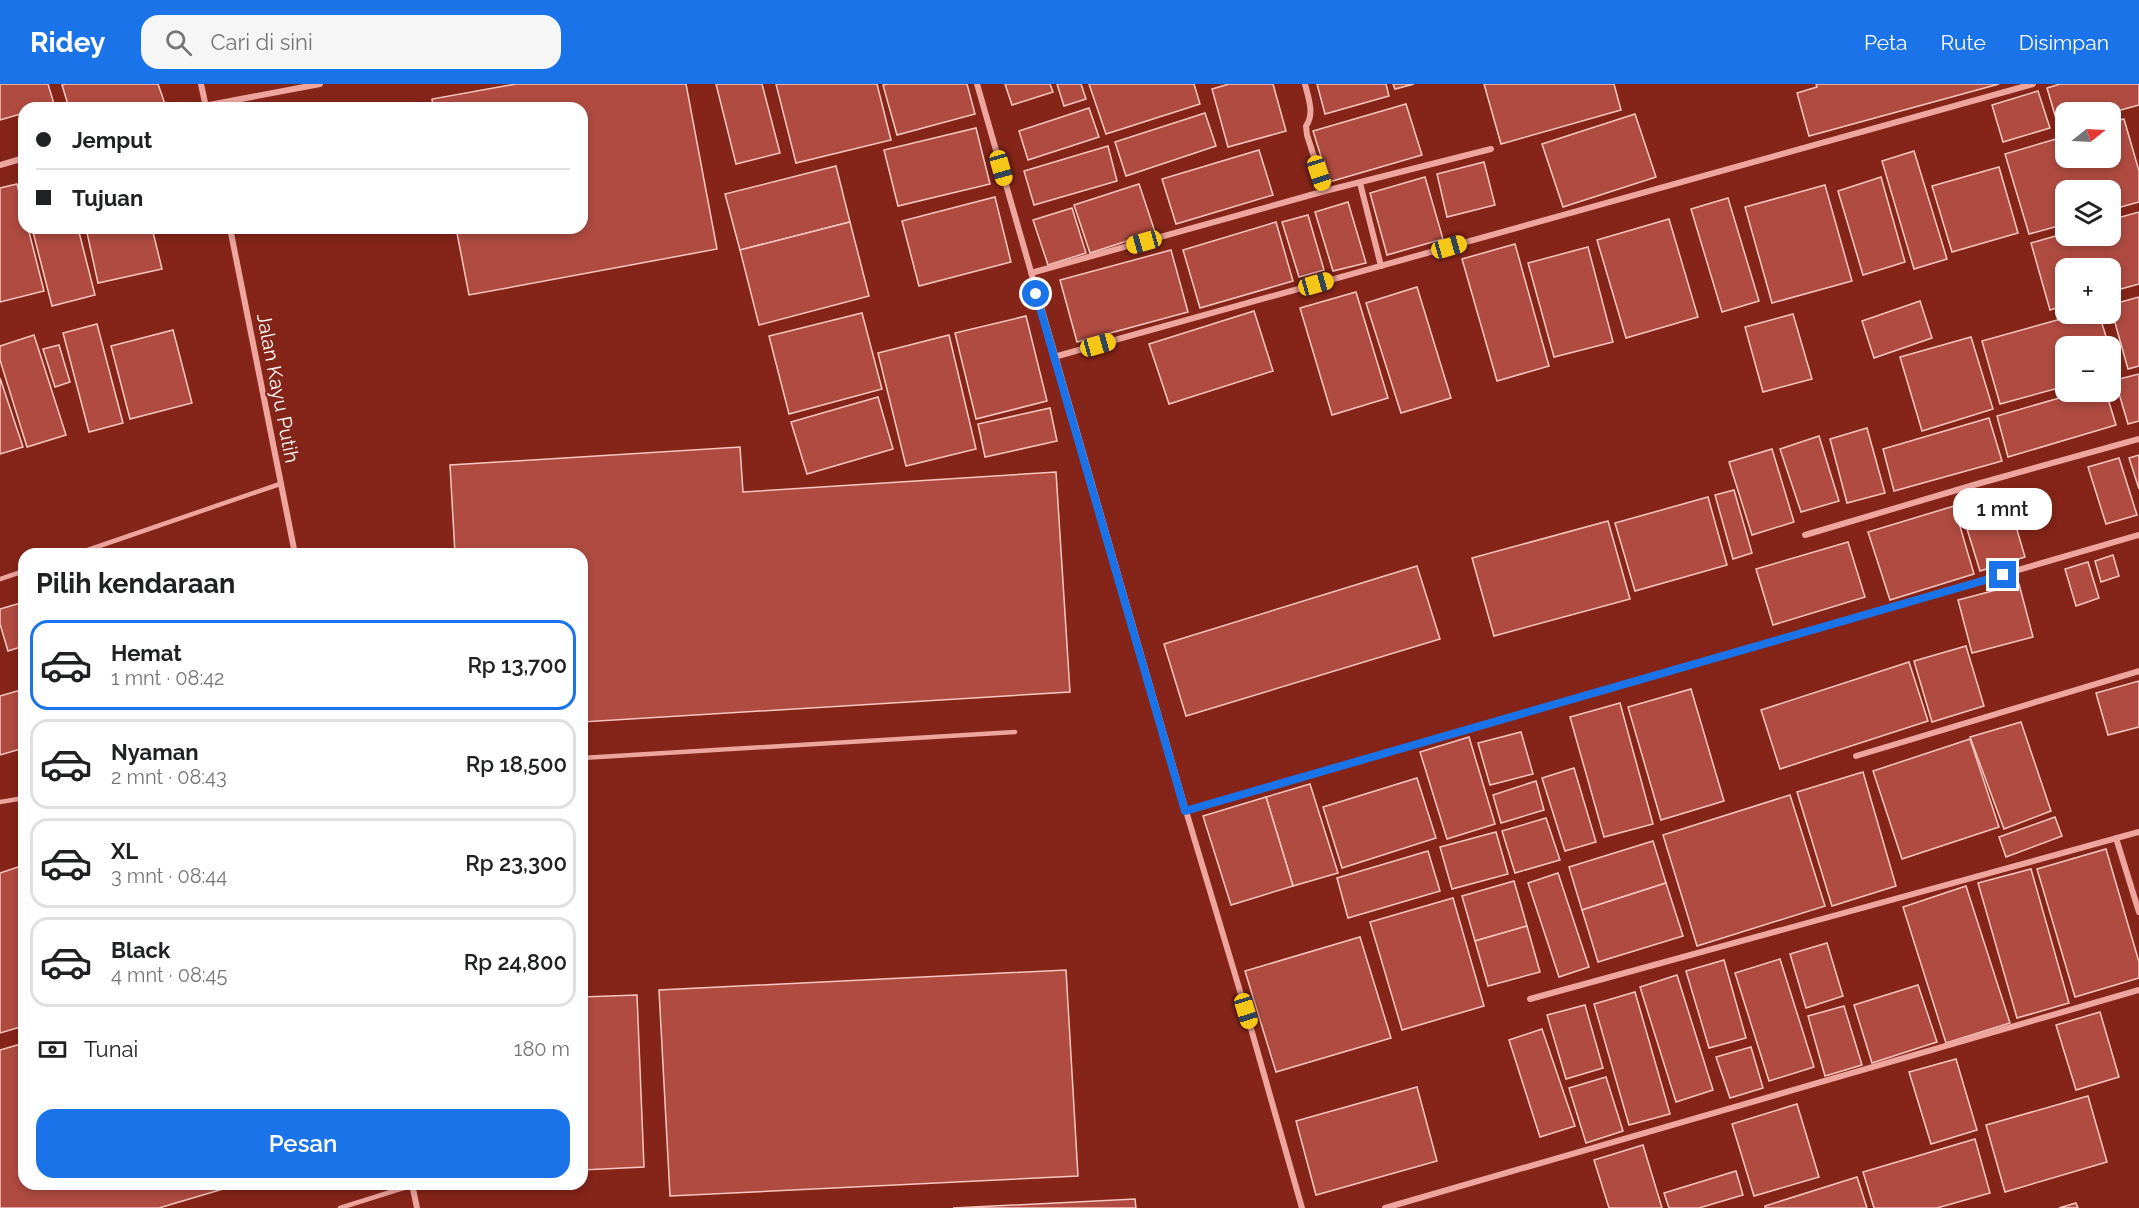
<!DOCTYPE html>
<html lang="id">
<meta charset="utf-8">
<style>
:root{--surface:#fff;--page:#f6f6f6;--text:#202124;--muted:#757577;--line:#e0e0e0;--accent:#1a73e8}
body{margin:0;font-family:Raleway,sans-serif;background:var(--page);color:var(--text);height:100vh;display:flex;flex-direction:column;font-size:22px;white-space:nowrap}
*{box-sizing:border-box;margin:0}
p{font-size:20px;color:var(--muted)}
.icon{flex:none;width:33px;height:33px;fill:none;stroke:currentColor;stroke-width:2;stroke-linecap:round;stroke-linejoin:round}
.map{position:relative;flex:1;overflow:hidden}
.panel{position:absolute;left:18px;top:464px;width:570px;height:642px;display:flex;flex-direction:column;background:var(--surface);border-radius:18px;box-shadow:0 3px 9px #0003}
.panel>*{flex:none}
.top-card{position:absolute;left:18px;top:18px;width:570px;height:132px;border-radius:18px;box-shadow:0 3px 9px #0003;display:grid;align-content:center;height:132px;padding:0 18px;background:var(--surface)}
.needle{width:39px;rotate:72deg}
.fabs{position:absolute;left:2055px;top:18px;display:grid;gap:12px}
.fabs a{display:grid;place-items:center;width:66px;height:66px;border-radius:12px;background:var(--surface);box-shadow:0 3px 9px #0003;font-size:30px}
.end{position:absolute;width:27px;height:27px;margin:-14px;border:8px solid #1a73e8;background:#fff;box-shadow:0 0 0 3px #fff}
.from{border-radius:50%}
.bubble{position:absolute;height:42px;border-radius:18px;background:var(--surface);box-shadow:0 3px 9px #0003;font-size:20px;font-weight:600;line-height:42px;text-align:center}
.car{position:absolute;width:18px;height:36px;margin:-18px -9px;border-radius:8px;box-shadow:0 0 4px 2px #0007;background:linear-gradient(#f5c518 24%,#345 0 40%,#f5c518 0 76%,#345 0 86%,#f5c518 0)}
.top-card b{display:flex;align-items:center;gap:21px;height:57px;font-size:22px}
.top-card b+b{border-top:2px solid var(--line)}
.top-card i{width:15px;height:15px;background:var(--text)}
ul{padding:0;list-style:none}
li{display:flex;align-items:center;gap:18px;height:90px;margin:0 12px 9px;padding:0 6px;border:3px solid var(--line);border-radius:18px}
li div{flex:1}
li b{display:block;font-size:22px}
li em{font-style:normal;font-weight:600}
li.active{border-color:var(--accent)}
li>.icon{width:54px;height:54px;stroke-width:1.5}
h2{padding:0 18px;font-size:27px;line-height:72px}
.pay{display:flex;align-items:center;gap:15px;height:66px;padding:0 18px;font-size:22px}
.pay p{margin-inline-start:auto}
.action{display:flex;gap:12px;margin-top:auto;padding:12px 18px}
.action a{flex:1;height:69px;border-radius:18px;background:var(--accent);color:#fff;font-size:24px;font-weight:600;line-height:69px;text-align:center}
header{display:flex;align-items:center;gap:36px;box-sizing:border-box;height:84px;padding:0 30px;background:var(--accent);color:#fff}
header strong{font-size:28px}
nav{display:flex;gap:33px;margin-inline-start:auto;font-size:21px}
.search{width:420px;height:54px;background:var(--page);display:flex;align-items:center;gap:15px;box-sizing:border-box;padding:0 21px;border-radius:18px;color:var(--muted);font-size:22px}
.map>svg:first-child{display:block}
.building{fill:#af4b41;stroke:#f9c8c3;stroke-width:1.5}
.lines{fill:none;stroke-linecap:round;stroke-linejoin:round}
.service{stroke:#eda59e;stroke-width:4.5}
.minor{stroke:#eda59e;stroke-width:6}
.route{stroke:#1a73e8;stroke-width:8}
.labels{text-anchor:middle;stroke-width:4.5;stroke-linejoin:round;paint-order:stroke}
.street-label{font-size:20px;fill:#fff;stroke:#852418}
</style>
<header>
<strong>Ridey</strong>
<div class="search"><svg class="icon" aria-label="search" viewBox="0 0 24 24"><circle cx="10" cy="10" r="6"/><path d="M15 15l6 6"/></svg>Cari di sini</div>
<nav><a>Peta</a><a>Rute</a><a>Disimpan</a></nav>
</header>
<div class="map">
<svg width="2139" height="1124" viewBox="0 0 2139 1124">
<rect width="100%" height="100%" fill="#852418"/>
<g class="building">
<path d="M 0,0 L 48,0 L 54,20 L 40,24 L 24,24 L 24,29 L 0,36 Z"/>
<path d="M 65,0 L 158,0 L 165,20 L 151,24 L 69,24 L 62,1 Z"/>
<path d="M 516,0 L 686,0 L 717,165 L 469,211 L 456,144 L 582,144 L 582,24 L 433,24 L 432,15 Z"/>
<path d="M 716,0 L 762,0 L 780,69 L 736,80 Z"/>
<path d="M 776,0 L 877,0 L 891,56 L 796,79 Z"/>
<path d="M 888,0 L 967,0 L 975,30 L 897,51 L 883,1 Z"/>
<path d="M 1005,0 L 1050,0 L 1053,8 L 1012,21 Z"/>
<path d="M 1057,0 L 1081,0 L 1086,15 L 1064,22 Z"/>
<path d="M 1089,0 L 1194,0 L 1200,20 L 1106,50 Z"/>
<path d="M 1229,0 L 1273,0 L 1286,47 L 1228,63 L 1212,5 Z"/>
<path d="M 1317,0 L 1386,0 L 1389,12 L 1325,30 Z"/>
<path d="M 1393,0 L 1414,0 L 1395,5 Z"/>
<path d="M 1484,0 L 1614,0 L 1621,26 L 1501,60 Z"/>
<path d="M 1816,0 L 1999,0 L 1809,52 L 1797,9 L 1817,3 Z"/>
<path d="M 2060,0 L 2139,0 L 2139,21 L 2110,29 L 2066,28 L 2066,43 L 2059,45 L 2047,4 Z"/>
<path d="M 2038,7 L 2050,44 L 2003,58 L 1992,21 Z"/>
<path d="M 1406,20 L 1422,71 L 1329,98 L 1313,47 Z"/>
<path d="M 1089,24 L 1099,53 L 1028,76 L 1019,47 Z"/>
<path d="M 1205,29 L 1216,62 L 1126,92 L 1115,58 Z"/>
<path d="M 1635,30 L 1656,93 L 1563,123 L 1542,60 Z"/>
<path d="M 2124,35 L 2139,87 L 2139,118 L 2110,126 L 2110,106 L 2066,106 L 2066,140 L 2029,150 L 2005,70 L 2066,52 L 2066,74 L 2110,74 L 2110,38 Z"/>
<path d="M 976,44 L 990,100 L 898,122 L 884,66 Z"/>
<path d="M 1108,62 L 1117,97 L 1034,121 L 1024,87 Z"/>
<path d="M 1259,66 L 1273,111 L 1176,140 L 1162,95 Z"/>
<path d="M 1914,67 L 1947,175 L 1914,185 L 1882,77 Z"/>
<path d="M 1484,78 L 1495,121 L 1447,133 L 1437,90 Z"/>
<path d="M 836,82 L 850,138 L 740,166 L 725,110 Z"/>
<path d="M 1999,83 L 2018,149 L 1952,168 L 1932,102 Z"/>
<path d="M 1425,93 L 1443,155 L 1387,171 L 1370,109 Z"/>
<path d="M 1881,93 L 1905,178 L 1863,191 L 1838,107 Z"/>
<path d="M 17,100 L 24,127 L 24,144 L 28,144 L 44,207 L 0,218 L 0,104 Z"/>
<path d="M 1139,100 L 1155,148 L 1090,169 L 1074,121 Z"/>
<path d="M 1825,101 L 1852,197 L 1772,219 L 1745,123 Z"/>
<path d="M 995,113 L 1011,178 L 919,202 L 902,137 Z"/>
<path d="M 1728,114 L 1759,217 L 1722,228 L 1691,125 Z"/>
<path d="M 1348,118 L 1366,179 L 1333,187 L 1315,128 Z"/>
<path d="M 1072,124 L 1086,169 L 1048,181 L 1033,136 Z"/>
<path d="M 2139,128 L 2139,200 L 2110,208 L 2110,184 L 2066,184 L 2066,221 L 2050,226 L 2031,159 L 2066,149 L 2066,152 L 2110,152 L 2110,136 Z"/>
<path d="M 1308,131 L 1324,186 L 1299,193 L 1282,138 Z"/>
<path d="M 1669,135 L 1698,233 L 1626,254 L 1597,156 Z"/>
<path d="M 850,138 L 869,212 L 759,241 L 740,166 Z"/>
<path d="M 1276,138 L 1293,197 L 1200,224 L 1183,166 Z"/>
<path d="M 32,144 L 78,144 L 95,211 L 52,222 Z"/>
<path d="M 86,144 L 152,144 L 162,185 L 98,199 Z"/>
<path d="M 1515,160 L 1549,282 L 1497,297 L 1462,175 Z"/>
<path d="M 1588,163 L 1613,258 L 1554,273 L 1528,179 Z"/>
<path d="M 1171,166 L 1188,228 L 1077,258 L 1060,196 Z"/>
<path d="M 1417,203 L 1451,314 L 1401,329 L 1366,219 Z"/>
<path d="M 1356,208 L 1388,314 L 1332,331 L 1300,224 Z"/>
<path d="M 2139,213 L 2139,282 L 2128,285 L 2110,221 Z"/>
<path d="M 1920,217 L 1932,254 L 1874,274 L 1862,237 Z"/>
<path d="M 1254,227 L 1273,287 L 1169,320 L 1149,260 Z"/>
<path d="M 862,229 L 882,305 L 789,330 L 769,252 Z"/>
<path d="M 1793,230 L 1812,295 L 1763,308 L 1745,243 Z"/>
<path d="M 2079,230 L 2099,230 L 2109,262 L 2066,262 L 2066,302 L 2000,320 L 1982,257 Z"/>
<path d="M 1026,232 L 1047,317 L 976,335 L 955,249 Z"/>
<path d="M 97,240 L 123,339 L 89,348 L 63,249 Z"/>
<path d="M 173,246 L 192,319 L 130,335 L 111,262 Z"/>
<path d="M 34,251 L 66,351 L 27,363 L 0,276 L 0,262 Z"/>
<path d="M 949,251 L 976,365 L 906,382 L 878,269 Z"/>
<path d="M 1971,253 L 1993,325 L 1922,347 L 1900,273 Z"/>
<path d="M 59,261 L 70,298 L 55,303 L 43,265 Z"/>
<path d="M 2110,268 L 2116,289 L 2110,290 Z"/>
<path d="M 2139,290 L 2139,337 L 2128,340 L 2115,296 Z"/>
<path d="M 0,294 L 23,363 L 0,370 Z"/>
<path d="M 2080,308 L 2106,308 L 2116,341 L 2008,373 L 1997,332 Z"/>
<path d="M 878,313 L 893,365 L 807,390 L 791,338 Z"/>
<path d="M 1050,324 L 1057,357 L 985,373 L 978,340 Z"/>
<path d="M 1989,334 L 2002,377 L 1894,407 L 1883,365 Z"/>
<path d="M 1867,344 L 1885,409 L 1847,419 L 1830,355 Z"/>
<path d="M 1819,352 L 1839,417 L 1801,428 L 1780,365 Z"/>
<path d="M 740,363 L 743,408 L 1056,388 L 1070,608 L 582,638 L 582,470 L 455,470 L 450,381 Z"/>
<path d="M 1772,365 L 1794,438 L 1752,451 L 1729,378 Z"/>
<path d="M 2139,371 L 2139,405 L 2129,374 Z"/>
<path d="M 2119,374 L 2137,431 L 2106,440 L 2088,383 Z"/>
<path d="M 2005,405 L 2025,473 L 1980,487 L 1959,419 Z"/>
<path d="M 1734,406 L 1752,469 L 1733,475 L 1715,411 Z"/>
<path d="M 1708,413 L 1727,481 L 1635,507 L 1615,439 Z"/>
<path d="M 1954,422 L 1974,490 L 1890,516 L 1868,448 Z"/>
<path d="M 1608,437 L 1630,515 L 1494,552 L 1472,474 Z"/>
<path d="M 1848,458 L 1865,513 L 1773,541 L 1756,485 Z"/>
<path d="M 2113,471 L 2119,492 L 2101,498 L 2095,477 Z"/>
<path d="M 2088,478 L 2099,514 L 2076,522 L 2065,485 Z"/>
<path d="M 1417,482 L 1440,555 L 1186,632 L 1164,560 Z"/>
<path d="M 2019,500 L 2033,553 L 1972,569 L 1958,516 Z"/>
<path d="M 24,518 L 24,562 L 8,567 L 0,540 L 0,525 Z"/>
<path d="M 1966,562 L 1984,622 L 1932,638 L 1914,577 Z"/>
<path d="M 1909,578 L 1928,637 L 1780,685 L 1761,626 Z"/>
<path d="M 2139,597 L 2139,643 L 2108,651 L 2096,609 Z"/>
<path d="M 24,605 L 24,664 L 0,671 L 0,612 Z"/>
<path d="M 1691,605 L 1724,717 L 1661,736 L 1628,623 Z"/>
<path d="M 1620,619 L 1653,740 L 1604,753 L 1570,633 Z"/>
<path d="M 2021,638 L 2051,727 L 2004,745 L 1970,653 Z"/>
<path d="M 1521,648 L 1533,690 L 1490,701 L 1478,659 Z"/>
<path d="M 1469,653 L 1495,740 L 1447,755 L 1420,668 Z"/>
<path d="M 1970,655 L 1999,743 L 1902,775 L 1873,687 Z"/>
<path d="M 1574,684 L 1596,758 L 1565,767 L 1542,694 Z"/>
<path d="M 1863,688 L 1896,802 L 1832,822 L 1797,708 Z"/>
<path d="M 1417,694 L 1436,754 L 1342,784 L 1323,723 Z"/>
<path d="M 1536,697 L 1544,726 L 1501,739 L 1493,711 Z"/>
<path d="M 1310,700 L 1338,789 L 1293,802 L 1266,713 Z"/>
<path d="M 1790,711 L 1825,822 L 1697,862 L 1663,751 Z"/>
<path d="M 1266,713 L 1293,802 L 1231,821 L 1203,732 Z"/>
<path d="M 2055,733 L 2062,752 L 2006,773 L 1999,753 Z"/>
<path d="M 1546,734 L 1560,776 L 1515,789 L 1502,747 Z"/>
<path d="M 1496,748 L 1508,790 L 1452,805 L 1440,763 Z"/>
<path d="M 1653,757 L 1666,799 L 1582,826 L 1569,783 Z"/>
<path d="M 2106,765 L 2139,878 L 2139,894 L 2075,913 L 2037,785 Z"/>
<path d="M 1428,767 L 1440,807 L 1348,834 L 1337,794 Z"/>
<path d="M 24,781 L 24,942 L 0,949 L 0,789 Z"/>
<path d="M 2031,785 L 2069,919 L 2017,934 L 1978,799 Z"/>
<path d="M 1558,789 L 1589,883 L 1559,893 L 1528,799 Z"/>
<path d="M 1514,797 L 1527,842 L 1475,857 L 1462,812 Z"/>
<path d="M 1666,799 L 1683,852 L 1598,878 L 1582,826 Z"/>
<path d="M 1966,802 L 2010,939 L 1946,959 L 1903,823 Z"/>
<path d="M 1453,814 L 1484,922 L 1402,946 L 1370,838 Z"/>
<path d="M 1527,842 L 1540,888 L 1488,902 L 1475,857 Z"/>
<path d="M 1360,853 L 1391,954 L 1276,988 L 1245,887 Z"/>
<path d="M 1827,859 L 1843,912 L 1806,924 L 1790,870 Z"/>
<path d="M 1780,875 L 1814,983 L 1769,997 L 1735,889 Z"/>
<path d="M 1724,876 L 1746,954 L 1709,964 L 1686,887 Z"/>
<path d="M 1066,886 L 1078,1092 L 670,1112 L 659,906 Z"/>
<path d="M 1677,891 L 1713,1006 L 1676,1018 L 1640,903 Z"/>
<path d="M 1918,901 L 1937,958 L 1872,979 L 1854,921 Z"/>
<path d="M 1635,908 L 1670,1030 L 1629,1041 L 1594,920 Z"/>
<path d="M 637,911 L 644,1083 L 582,1086 L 582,913 Z"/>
<path d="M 1585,921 L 1603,984 L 1566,995 L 1547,931 Z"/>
<path d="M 1844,922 L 1862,981 L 1825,992 L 1808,932 Z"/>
<path d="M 2100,928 L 2119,993 L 2076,1006 L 2056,941 Z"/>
<path d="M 1542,945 L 1575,1042 L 1540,1053 L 1509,956 Z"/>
<path d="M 24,959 L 24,1100 L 240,1100 L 159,1124 L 0,1124 L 0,966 Z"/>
<path d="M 1751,963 L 1763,1004 L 1730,1014 L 1716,973 Z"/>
<path d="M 1956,975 L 1977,1046 L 1931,1060 L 1909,988 Z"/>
<path d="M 1606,993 L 1623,1047 L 1586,1059 L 1569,1004 Z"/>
<path d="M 1417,1003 L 1437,1077 L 1316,1111 L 1296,1037 Z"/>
<path d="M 2088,1012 L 2107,1078 L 2005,1108 L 1986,1041 Z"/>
<path d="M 1797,1020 L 1819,1093 L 1754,1112 L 1732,1040 Z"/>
<path d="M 1975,1055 L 1990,1109 L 1937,1124 L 1874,1124 L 1863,1088 Z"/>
<path d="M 1643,1061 L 1662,1124 L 1609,1124 L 1594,1076 Z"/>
<path d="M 1736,1087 L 1743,1111 L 1699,1124 L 1669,1124 L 1664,1109 Z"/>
<path d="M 1857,1093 L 1867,1124 L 1765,1124 L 1765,1122 Z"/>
<path d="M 1135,1115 L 1136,1124 L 953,1124 Z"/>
<path d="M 2076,1119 L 2078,1124 L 2059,1124 Z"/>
</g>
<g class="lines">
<g class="service">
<path d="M 76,470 L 280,400"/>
<path d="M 0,495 L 24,487"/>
<path d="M 582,674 L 1015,648"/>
<path d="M 0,718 L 24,714"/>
<path d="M 340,1124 L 413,1101"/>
</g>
<g class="minor">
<path d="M 201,0 L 206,23"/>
<path d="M 977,0 L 1186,727 L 1246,927 L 1302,1124"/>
<path d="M 1305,0 C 1308,13 1315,30 1306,42 L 1307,51 L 1325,107"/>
<path d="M 193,24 L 320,0"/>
<path d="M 0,81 L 24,74"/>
<path d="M 1360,99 L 1381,182"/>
<path d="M 230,144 L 295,470"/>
<path d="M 1031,189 L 1325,107 L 1491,65"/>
<path d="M 1054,273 L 2033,0"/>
<path d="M 1805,451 L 1977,400 L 2139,355"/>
<path d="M 1856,672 L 2139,587"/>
<path d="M 1186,727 L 2139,451"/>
<path d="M 2116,754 L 2139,828"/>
<path d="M 1530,915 L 2139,748"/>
<path d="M 412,1100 L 417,1124"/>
<path d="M 1385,1124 L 2139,906"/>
</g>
</g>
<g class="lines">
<path class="route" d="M 1036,210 L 1185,727 L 2003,491"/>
</g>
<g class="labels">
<g class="street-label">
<text transform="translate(278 304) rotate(79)" y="7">Jalan Kayu Putih</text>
</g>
</g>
</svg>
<div class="fabs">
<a><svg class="needle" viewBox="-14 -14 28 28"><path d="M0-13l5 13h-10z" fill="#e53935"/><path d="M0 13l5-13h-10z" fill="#757577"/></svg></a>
<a><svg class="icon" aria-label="layers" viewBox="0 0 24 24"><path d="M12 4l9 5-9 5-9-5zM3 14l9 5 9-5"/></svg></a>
<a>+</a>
<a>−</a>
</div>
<i class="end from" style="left:1036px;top:210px"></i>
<i class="end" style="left:2003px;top:491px"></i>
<div class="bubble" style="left:1953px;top:404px;width:99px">1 mnt</div>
<i class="car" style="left:1001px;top:84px;rotate:164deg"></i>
<i class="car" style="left:1319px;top:89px;rotate:162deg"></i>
<i class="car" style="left:1144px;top:158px;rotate:254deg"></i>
<i class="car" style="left:1449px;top:163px;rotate:74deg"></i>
<i class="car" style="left:1316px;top:200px;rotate:74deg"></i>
<i class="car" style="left:1098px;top:261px;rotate:74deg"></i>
<i class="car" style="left:1246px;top:927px;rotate:163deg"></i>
<div class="top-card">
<b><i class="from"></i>Jemput</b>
<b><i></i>Tujuan</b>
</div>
<section class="panel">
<h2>Pilih kendaraan</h2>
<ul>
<li class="active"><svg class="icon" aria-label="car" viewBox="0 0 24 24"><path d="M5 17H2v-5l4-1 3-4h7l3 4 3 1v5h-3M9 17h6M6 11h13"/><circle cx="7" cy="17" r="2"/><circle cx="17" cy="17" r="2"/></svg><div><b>Hemat</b><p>1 mnt · 08:42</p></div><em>Rp 13,700</em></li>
<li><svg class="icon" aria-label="car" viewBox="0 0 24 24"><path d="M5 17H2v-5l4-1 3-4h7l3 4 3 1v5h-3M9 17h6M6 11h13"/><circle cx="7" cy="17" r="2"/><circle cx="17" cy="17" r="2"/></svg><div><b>Nyaman</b><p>2 mnt · 08:43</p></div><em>Rp 18,500</em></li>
<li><svg class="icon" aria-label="car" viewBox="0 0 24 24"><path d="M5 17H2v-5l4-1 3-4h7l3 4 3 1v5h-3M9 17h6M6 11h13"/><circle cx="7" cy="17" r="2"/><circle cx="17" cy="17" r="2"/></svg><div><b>XL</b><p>3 mnt · 08:44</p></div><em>Rp 23,300</em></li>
<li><svg class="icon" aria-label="car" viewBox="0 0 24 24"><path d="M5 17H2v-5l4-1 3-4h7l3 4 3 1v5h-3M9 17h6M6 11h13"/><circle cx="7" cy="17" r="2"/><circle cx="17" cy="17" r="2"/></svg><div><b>Black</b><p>4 mnt · 08:45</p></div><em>Rp 24,800</em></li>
</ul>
<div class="pay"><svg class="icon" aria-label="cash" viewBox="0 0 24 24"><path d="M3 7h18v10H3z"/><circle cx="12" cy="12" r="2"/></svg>Tunai<p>180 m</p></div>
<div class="action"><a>Pesan</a></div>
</section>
</div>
